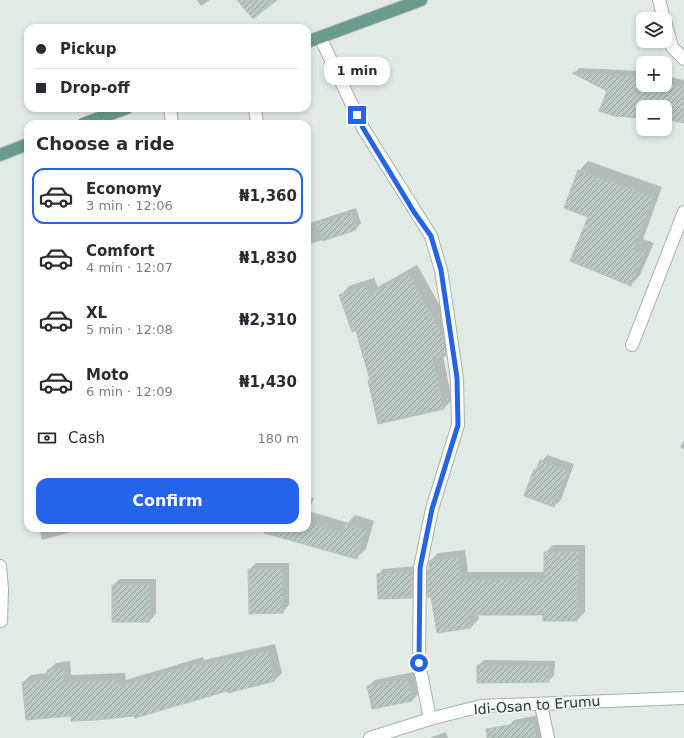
<!DOCTYPE html>
<meta charset="utf-8">
<style>
:root{--surface:#fff;--page:#f7f7f7;--text:#2b2b33;--muted:#7c7c81;--line:#e1e1e2;--accent:#2563eb}
body{margin:0;font-family:"DejaVu Sans",sans-serif;background:var(--page);color:var(--text);height:100vh;display:flex;flex-direction:column;font-size:15px;white-space:nowrap}
*{box-sizing:border-box;margin:0}
p{font-size:13px;color:var(--muted)}
.icon{flex:none;width:22px;height:22px;fill:none;stroke:currentColor;stroke-width:2;stroke-linecap:round;stroke-linejoin:round}
.map{position:relative;flex:1;overflow:hidden}
.panel{position:absolute;left:24px;top:120px;width:287px;height:412px;display:flex;flex-direction:column;background:var(--surface);border-radius:12px;box-shadow:0 2px 6px #0003}
.panel>*{flex:none}
.banner{position:absolute;left:24px;top:24px;width:287px;height:88px;border-radius:12px;box-shadow:0 2px 6px #0003;display:grid;align-content:center;height:88px;padding:0 12px;background:var(--surface)}
.fabs{position:absolute;left:636px;top:12px;display:grid;gap:8px}
.fabs a{display:grid;place-items:center;width:36px;height:36px;border-radius:8px;background:var(--surface);box-shadow:0 2px 6px #0003;font-size:20px}
.end{position:absolute;width:18px;height:18px;margin:-9px;border:5px solid #2563eb;background:#fff;box-shadow:0 0 0 2px #fff}
.from{border-radius:50%}
.bubble{position:absolute;height:28px;border-radius:12px;background:var(--surface);box-shadow:0 2px 6px #0003;font-size:13px;font-weight:800;line-height:28px;text-align:center}
.banner b{display:flex;align-items:center;gap:14px;height:38px;font-size:15px}
.banner b+b{border-top:1px solid var(--line)}
.banner i{width:10px;height:10px;background:var(--text)}
ul{padding:0;list-style:none}
li{display:flex;align-items:center;gap:12px;height:56px;margin:0 8px 6px;padding:0 4px;border:2px solid transparent;border-radius:12px}
li div{flex:1}
li b{display:block;font-size:15px}
li em{font-style:normal;font-weight:800}
li.selected{border-color:var(--accent)}
li>.icon{width:36px;height:36px;stroke-width:1.5}
h2{padding:0 12px;font-size:18px;line-height:48px}
.pay{display:flex;align-items:center;gap:10px;height:44px;padding:0 12px;font-size:15px}
.pay p{margin-inline-start:auto}
.action{display:flex;gap:8px;margin-top:auto;padding:8px 12px}
.action a{flex:1;height:46px;border-radius:12px;background:var(--accent);color:#fff;font-size:16px;font-weight:800;line-height:46px;text-align:center}
.map>svg:first-child{display:block}
.shadow{fill:#0003}
.building{fill:url(#building-hatch);stroke:#b5c3bd}
.lines{fill:none;stroke-linecap:round;stroke-linejoin:round}
.lane-casing{stroke:#a5b1ad;stroke-width:14}
.street-casing{stroke:#a5b1ad;stroke-width:14}
.primary-casing{stroke:#bdc4c2;stroke-width:14}
.lane{stroke:#fff;stroke-width:12}
.street{stroke:#fff;stroke-width:12}
.primary{stroke:#6b9a8e;stroke-width:12}
.route{stroke:#2563eb;stroke-width:5}
.labels{text-anchor:middle;stroke-width:3.5;stroke-linejoin:round;paint-order:stroke}
.street-label{font-size:14px;fill:#243933;stroke:#f2f7f4}
</style>
<div class="map">
<svg width="684" height="738" viewBox="0 0 684 738">
<defs>
<pattern id="building-hatch" width="6" height="6" patternUnits="userSpaceOnUse"><rect width="6" height="6" fill="#bac7c2"/><path d="M-1 1l2-2M0 6l6-6M5 7l2-2" fill="none" stroke="#97a39e"/></pattern>
</defs>
<rect width="100%" height="100%" fill="#e2eae6"/>
<g class="shadow">
<path d="M 197,0 L 210,0 L 201,6 Z"/>
<path d="M 579,68 L 643,71 L 643,85 L 665,85 L 665,76 L 684,80 L 684,122 L 665,118 L 665,107 L 643,107 L 643,114 L 640,117 L 609,91 L 574,73 Z"/>
<path d="M 588,161 L 662,187 L 643,239 L 654,243 L 640,275 L 631,285 L 590,216 L 579,171 Z"/>
<path d="M 356,208 L 361,223 L 356,229 L 307,245 L 307,224 Z"/>
<path d="M 417,265 L 452,327 L 454,346 L 446,355 L 443,356 L 452,400 L 444,408 L 369,381 L 370,379 L 357,329 L 341,295 L 349,286 L 374,278 L 378,287 Z"/>
<path d="M 684,440 L 684,450 L 680,447 Z"/>
<path d="M 547,455 L 574,464 L 561,500 L 554,506 L 535,470 Z"/>
<path d="M 307,496 L 314,498 L 309,511 L 348,523 L 355,515 L 374,521 L 366,549 L 356,558 L 272,528 L 307,528 Z"/>
<path d="M 39,528 L 86,528 L 42,540 Z"/>
<path d="M 553,545 L 585,545 L 585,612 L 577,620 L 544,614 L 478,614 L 479,619 L 471,627 L 428,570 L 430,568 L 430,561 L 438,553 L 465,550 L 468,572 L 545,572 L 545,553 Z"/>
<path d="M 256,563 L 289,563 L 289,605 L 283,612 L 249,570 Z"/>
<path d="M 417,566 L 417,591 L 412,597 L 378,575 L 383,569 Z"/>
<path d="M 120,579 L 156,579 L 156,614 L 149,621 L 113,585 Z"/>
<path d="M 275,644 L 282,673 L 275,680 L 228,690 L 135,715 L 72,715 L 23,682 L 31,675 L 48,673 L 48,670 L 56,663 L 70,661 L 71,675 L 125,673 L 126,680 L 203,657 L 204,660 Z"/>
<path d="M 484,660 L 555,661 L 554,675 L 549,681 L 478,666 Z"/>
<path d="M 414,672 L 418,694 L 412,701 L 368,686 L 375,680 Z"/>
<path d="M 539,715 L 543,735 L 540,738 L 509,738 L 508,726 L 514,720 Z"/>
<path d="M 446,732 L 448,738 L 429,738 Z"/>
</g>
<g class="building">
<path d="M 237,0 L 277,0 L 253,19 Z"/>
<path d="M 572,73 L 643,77 L 643,85 L 665,85 L 665,83 L 684,87 L 684,123 L 665,119 L 665,107 L 643,107 L 643,115 L 641,114 L 641,118 L 614,116 L 599,111 L 607,91 Z"/>
<path d="M 578,170 L 653,197 L 634,249 L 645,253 L 631,286 L 570,261 L 588,217 L 564,208 Z"/>
<path d="M 351,213 L 356,230 L 323,241 L 317,224 Z"/>
<path d="M 408,273 L 443,336 L 446,356 L 433,359 L 444,409 L 378,424 L 368,380 L 370,380 L 356,331 L 352,332 L 339,295 L 366,286 L 369,295 Z"/>
<path d="M 540,460 L 568,471 L 554,507 L 524,496 L 534,469 L 536,470 Z"/>
<path d="M 307,523 L 342,533 L 345,524 L 365,530 L 357,559 L 264,533 L 265,528 L 307,528 Z"/>
<path d="M 544,552 L 578,552 L 577,621 L 543,621 L 543,615 L 469,615 L 471,628 L 437,633 L 431,597 L 427,597 L 427,570 L 429,570 L 429,561 L 458,557 L 461,580 L 544,579 Z"/>
<path d="M 248,569 L 282,569 L 283,613 L 249,614 Z"/>
<path d="M 412,571 L 412,598 L 378,599 L 377,574 Z"/>
<rect x="112" y="585" width="38" height="37"/>
<path d="M 268,651 L 275,681 L 228,693 L 227,691 L 135,718 L 134,716 L 96,720 L 71,721 L 71,716 L 26,720 L 22,682 L 48,679 L 47,670 L 63,668 L 64,682 L 118,680 L 119,686 L 196,664 L 197,666 Z"/>
<path d="M 477,665 L 549,666 L 549,682 L 477,683 Z"/>
<path d="M 407,678 L 412,701 L 372,709 L 367,686 Z"/>
<path d="M 533,721 L 536,738 L 487,738 L 486,729 Z"/>
</g>
<g class="lines">
<defs>
<g id="lane">
<path d="M 170,108 L 172,124"/>
<path d="M 255,108 L 257,124"/>
</g>
<g id="street">
<path d="M 659,0 L 664,19"/>
<path d="M 665,21 L 672,47 L 684,59"/>
<path d="M 320,37 L 363,128 L 431,236 L 441,270 L 446,302 L 457,379 L 458,425 L 432,509 L 420,568 L 419,663 L 430,719"/>
<path d="M 632,345 L 684,212"/>
<path d="M 0,566 L 2,589 L 1,621"/>
<path d="M 541,705 L 548,738"/>
<path d="M 370,738 L 430,719 L 481,706 L 684,698"/>
</g>
<g id="primary">
<path d="M 307,42 L 421,0"/>
<path d="M 83,124 L 127,108"/>
<path d="M 0,155 L 28,144"/>
</g>
</defs>
<use href="#lane" class="lane-casing"/>
<use href="#street" class="street-casing"/>
<use href="#primary" class="primary-casing"/>
<use href="#lane" class="lane"/>
<use href="#street" class="street"/>
<use href="#primary" class="primary"/>
</g>
<g class="lines">
<path class="route" d="M 357,115 L 363,128 L 414,212 L 431,236 L 441,270 L 457,378 L 458,425 L 432,509 L 420,568 L 419,663"/>
</g>
<g class="labels">
<g class="street-label">
<text transform="translate(537 705) rotate(-4)" y="5">Idi-Osan to Erumu</text>
</g>
</g>
</svg>
<div class="fabs">
<a><svg class="icon" aria-label="layers" viewBox="0 0 24 24"><path d="M12 4l9 5-9 5-9-5zM3 14l9 5 9-5"/></svg></a>
<a>+</a>
<a>−</a>
</div>
<i class="end from" style="left:419px;top:663px"></i>
<i class="end" style="left:357px;top:115px"></i>
<div class="bubble" style="left:324px;top:57px;width:66px">1 min</div>
<div class="banner">
<b><i class="from"></i>Pickup</b>
<b><i></i>Drop-off</b>
</div>
<section class="panel">
<h2>Choose a ride</h2>
<ul>
<li class="selected"><svg class="icon" aria-label="car" viewBox="0 0 24 24"><path d="M5 17H2v-5l4-1 3-4h7l3 4 3 1v5h-3M9 17h6M6 11h13"/><circle cx="7" cy="17" r="2"/><circle cx="17" cy="17" r="2"/></svg><div><b>Economy</b><p>3 min · 12:06</p></div><em>₦1,360</em></li>
<li><svg class="icon" aria-label="car" viewBox="0 0 24 24"><path d="M5 17H2v-5l4-1 3-4h7l3 4 3 1v5h-3M9 17h6M6 11h13"/><circle cx="7" cy="17" r="2"/><circle cx="17" cy="17" r="2"/></svg><div><b>Comfort</b><p>4 min · 12:07</p></div><em>₦1,830</em></li>
<li><svg class="icon" aria-label="car" viewBox="0 0 24 24"><path d="M5 17H2v-5l4-1 3-4h7l3 4 3 1v5h-3M9 17h6M6 11h13"/><circle cx="7" cy="17" r="2"/><circle cx="17" cy="17" r="2"/></svg><div><b>XL</b><p>5 min · 12:08</p></div><em>₦2,310</em></li>
<li><svg class="icon" aria-label="car" viewBox="0 0 24 24"><path d="M5 17H2v-5l4-1 3-4h7l3 4 3 1v5h-3M9 17h6M6 11h13"/><circle cx="7" cy="17" r="2"/><circle cx="17" cy="17" r="2"/></svg><div><b>Moto</b><p>6 min · 12:09</p></div><em>₦1,430</em></li>
</ul>
<div class="pay"><svg class="icon" aria-label="cash" viewBox="0 0 24 24"><path d="M3 7h18v10H3z"/><circle cx="12" cy="12" r="2"/></svg>Cash<p>180 m</p></div>
<div class="action"><a>Confirm</a></div>
</section>
</div>
